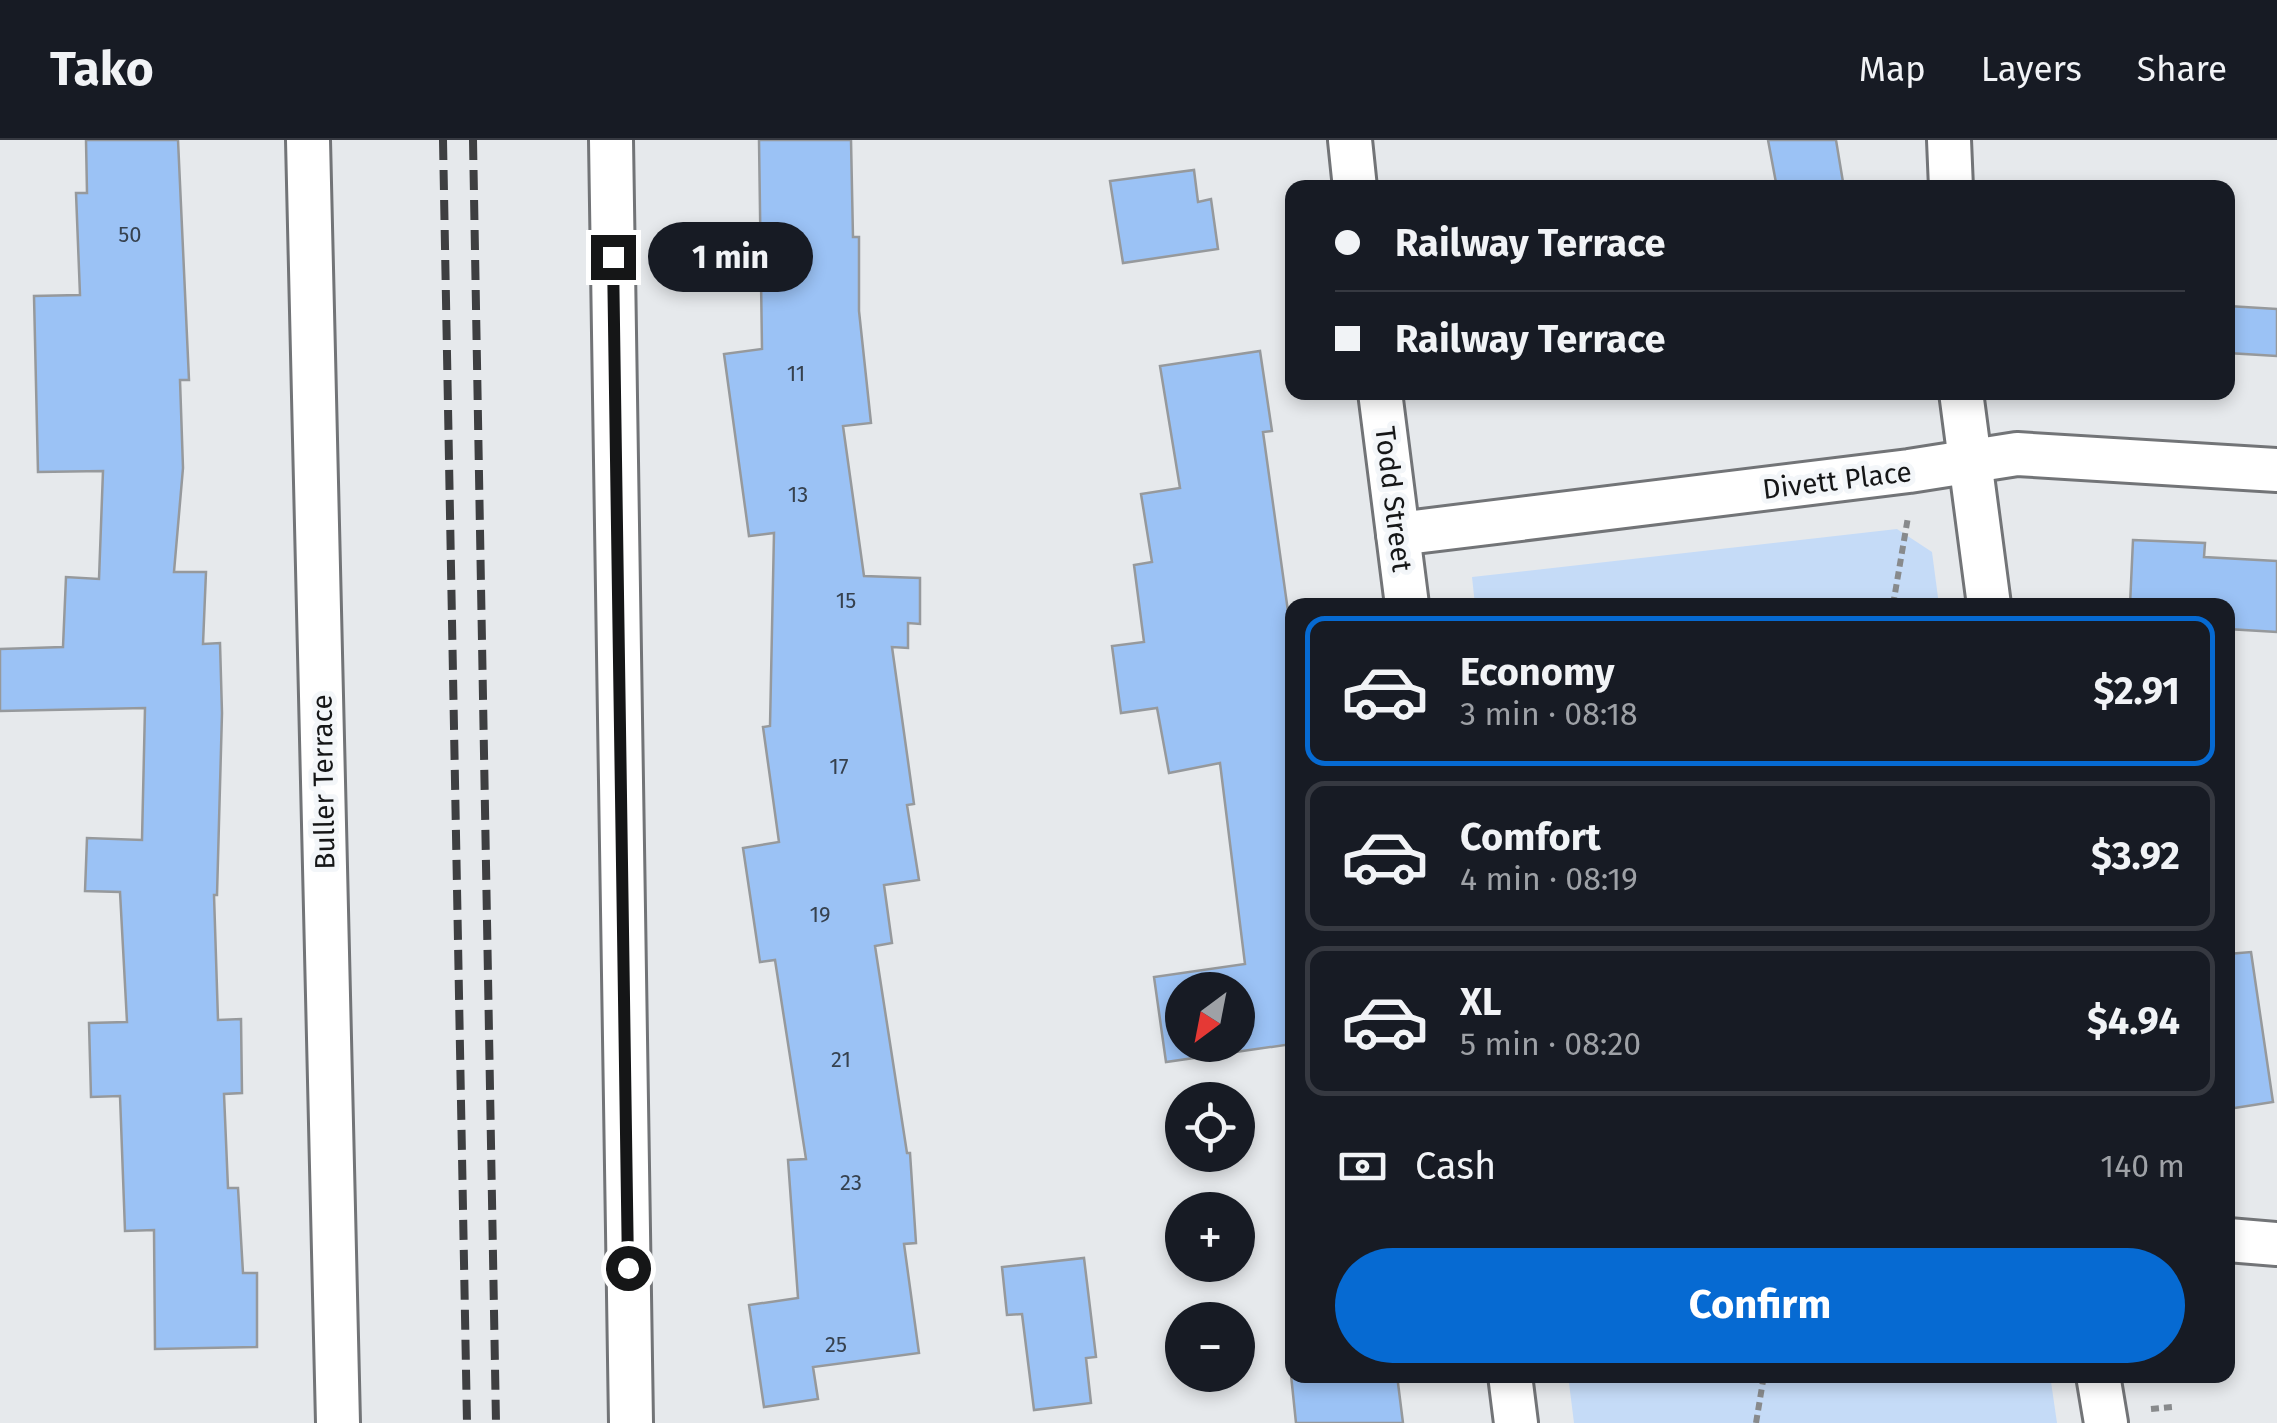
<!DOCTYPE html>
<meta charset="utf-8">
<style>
:root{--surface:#171b24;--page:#20242c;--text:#f1f3f6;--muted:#9ea1a6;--line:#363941;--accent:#066ad2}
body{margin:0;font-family:"Fira Sans",sans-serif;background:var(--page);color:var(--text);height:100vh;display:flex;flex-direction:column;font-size:38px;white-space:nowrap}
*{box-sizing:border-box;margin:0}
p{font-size:32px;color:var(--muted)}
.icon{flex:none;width:55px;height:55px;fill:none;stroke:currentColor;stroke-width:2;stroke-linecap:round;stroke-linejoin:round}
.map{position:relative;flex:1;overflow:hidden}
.sheet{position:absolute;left:1285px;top:458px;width:950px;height:785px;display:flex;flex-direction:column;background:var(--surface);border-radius:20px;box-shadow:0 5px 15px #0003}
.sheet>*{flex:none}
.banner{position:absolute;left:1285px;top:40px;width:950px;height:220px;border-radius:20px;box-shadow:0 5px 15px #0003;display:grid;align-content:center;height:220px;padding:0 50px;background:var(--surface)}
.needle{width:65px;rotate:212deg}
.buttons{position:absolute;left:1165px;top:832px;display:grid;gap:20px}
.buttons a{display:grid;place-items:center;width:90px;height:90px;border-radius:50%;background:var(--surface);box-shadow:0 5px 15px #0003;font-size:50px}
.end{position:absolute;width:45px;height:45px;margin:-22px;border:12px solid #151617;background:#fff;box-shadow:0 0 0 5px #fff}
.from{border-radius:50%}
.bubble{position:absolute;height:70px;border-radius:35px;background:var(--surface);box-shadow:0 5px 15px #0003;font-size:32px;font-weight:700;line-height:70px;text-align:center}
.banner b{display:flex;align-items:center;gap:35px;height:95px;font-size:38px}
.banner b+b{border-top:2px solid var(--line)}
.banner i{width:25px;height:25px;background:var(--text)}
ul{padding:18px 0 0;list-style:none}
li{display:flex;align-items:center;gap:30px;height:150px;margin:0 20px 15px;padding:0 30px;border:5px solid var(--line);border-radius:20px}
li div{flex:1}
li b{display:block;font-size:38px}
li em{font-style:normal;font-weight:700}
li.active{border-color:var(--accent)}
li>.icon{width:90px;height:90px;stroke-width:1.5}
.pay{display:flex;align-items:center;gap:25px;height:110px;padding:0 50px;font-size:38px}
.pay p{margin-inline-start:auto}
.cta{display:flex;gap:20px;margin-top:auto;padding:20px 50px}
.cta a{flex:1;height:115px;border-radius:60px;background:var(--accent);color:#fff;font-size:40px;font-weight:700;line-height:115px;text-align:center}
header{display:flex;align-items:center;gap:60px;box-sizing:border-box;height:140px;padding:0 50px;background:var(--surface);border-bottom:2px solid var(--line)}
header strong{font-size:48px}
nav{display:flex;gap:55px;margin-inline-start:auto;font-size:35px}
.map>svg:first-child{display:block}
.green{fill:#c5dbf7}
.building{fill:#9bc2f5;stroke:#96999c;stroke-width:2.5;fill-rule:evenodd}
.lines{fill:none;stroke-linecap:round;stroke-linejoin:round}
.minor-casing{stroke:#727477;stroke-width:48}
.path{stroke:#888a8c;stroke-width:6;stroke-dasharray:8 5;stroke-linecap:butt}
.minor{stroke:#fff;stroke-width:42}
.rail{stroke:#3e3f41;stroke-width:8;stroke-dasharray:20 10;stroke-linecap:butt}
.route{stroke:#151617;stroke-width:12}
.labels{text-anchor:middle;stroke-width:10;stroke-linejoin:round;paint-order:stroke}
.number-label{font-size:22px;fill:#36414e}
.street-label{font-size:28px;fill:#151617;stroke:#f3f6f9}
</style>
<header>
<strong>Tako</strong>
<nav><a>Map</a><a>Layers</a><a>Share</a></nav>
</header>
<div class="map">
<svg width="2277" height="1283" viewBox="0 0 2277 1283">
<rect width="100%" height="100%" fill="#e6e9ec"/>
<g class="green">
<path d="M 1897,389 L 1932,412 L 1939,465 L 1475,465 L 1472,437 Z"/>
<path d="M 1568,1235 L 2050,1235 L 2057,1283 L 1574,1283 Z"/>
</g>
<g class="building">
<path d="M 86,0 L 178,0 L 189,240 L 180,240 L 183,328 L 174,432 L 206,432 L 203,504 L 220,503 L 222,573 L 217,755 L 214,755 L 218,880 L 241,879 L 242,953 L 224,954 L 228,1048 L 238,1048 L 243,1133 L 257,1133 L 257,1207 L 155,1209 L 154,1090 L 125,1091 L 120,956 L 91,957 L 89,883 L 127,882 L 120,752 L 85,751 L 87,698 L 142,700 L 145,568 L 0,571 L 0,509 L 63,507 L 66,437 L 99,439 L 103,331 L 38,332 L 34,156 L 80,155 L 76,53 L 87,53 Z"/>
<path d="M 759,0 L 851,0 L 853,97 L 859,97 L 859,171 L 871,283 L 843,286 L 864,436 L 920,438 L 920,484 L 908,483 L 908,508 L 892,507 L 914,664 L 907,665 L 919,740 L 884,745 L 892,803 L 875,806 L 907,1013 L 910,1013 L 916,1103 L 904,1104 L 919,1213 L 813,1227 L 818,1259 L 764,1267 L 749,1165 L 798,1158 L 788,1020 L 806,1019 L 775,820 L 760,822 L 743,708 L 779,702 L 763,587 L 770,586 L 774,393 L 749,396 L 724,214 L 762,209 Z"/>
<path d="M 1768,0 L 1836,0 L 1844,48 L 1777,48 Z"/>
<path d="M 1194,30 L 1198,62 L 1211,59 L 1218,109 L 1123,123 L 1110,41 Z"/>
<path d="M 2228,166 L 2277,169 L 2277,216 L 2228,213 Z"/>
<path d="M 1260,211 L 1272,291 L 1263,292 L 1292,500 L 1292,904 L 1166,922 L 1154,837 L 1245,824 L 1220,623 L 1169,633 L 1157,568 L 1121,573 L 1112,506 L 1144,502 L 1134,425 L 1152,422 L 1141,354 L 1180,348 L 1160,226 ZM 1182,850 L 1238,850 L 1238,905 L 1182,905 Z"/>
<path d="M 2133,400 L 2205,403 L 2204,417 L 2277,421 L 2277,492 L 2228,489 L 2228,465 L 2130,465 Z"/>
<path d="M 2251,812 L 2273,962 L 2228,969 L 2228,814 Z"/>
<path d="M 1084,1118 L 1096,1217 L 1086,1218 L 1091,1263 L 1034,1270 L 1022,1174 L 1007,1175 L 1002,1127 Z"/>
<path d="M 1291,1235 L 1397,1235 L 1403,1283 L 1296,1283 Z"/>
</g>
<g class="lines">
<defs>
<g id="minor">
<path d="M 308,0 L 338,1283"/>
<path d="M 611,0 L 631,1283"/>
<path d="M 1350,0 L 1355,48"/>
<path d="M 1949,0 L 1951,48"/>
<path d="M 1380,252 L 1407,465"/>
<path d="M 1961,252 L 1989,465"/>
<path d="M 1398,394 L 1909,331 L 2017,314 L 2277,330"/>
<path d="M 2228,1100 L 2277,1104"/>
<path d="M 1510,1235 L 1516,1283"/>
<path d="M 2098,1235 L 2106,1283"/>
</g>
</defs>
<use href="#minor" class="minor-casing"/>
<g class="path">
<path d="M 1893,465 L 1908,377"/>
<path d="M 2151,1269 L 2172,1267"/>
<path d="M 1756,1283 L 1764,1235"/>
</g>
<use href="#minor" class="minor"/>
<g class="rail">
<path d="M 443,0 L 467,1283"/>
<path d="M 473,0 L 496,1283"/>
</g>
</g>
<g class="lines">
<path class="route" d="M 613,117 L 628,1128"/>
</g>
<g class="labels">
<g class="number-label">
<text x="130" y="102">50</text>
<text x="796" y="241">11</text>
<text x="798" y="362">13</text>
<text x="846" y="468">15</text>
<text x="839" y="634">17</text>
<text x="820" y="782">19</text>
<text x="841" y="927">21</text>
<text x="851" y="1050">23</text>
<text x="836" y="1212">25</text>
</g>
<g class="street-label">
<text transform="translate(1837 340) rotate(-7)" y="10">Divett Place</text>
<text transform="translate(1394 359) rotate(83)" y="10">Todd Street</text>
<text transform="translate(323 642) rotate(-91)" y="10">Buller Terrace</text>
</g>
</g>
</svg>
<div class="buttons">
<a><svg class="needle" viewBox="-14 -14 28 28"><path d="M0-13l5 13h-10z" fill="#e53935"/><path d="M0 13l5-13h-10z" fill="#9ea1a6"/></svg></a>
<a><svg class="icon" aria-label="locate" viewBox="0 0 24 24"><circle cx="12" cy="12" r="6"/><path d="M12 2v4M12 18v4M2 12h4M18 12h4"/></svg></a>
<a>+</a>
<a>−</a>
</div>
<i class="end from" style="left:628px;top:1128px"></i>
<i class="end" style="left:613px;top:117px"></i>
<div class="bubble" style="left:648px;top:82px;width:165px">1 min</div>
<div class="banner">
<b><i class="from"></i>Railway Terrace</b>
<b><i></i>Railway Terrace</b>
</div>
<section class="sheet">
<ul>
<li class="active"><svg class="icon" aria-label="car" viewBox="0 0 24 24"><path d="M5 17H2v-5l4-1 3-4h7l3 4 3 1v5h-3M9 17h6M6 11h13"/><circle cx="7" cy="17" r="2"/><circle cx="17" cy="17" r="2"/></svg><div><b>Economy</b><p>3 min · 08:18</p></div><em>$2.91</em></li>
<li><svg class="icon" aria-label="car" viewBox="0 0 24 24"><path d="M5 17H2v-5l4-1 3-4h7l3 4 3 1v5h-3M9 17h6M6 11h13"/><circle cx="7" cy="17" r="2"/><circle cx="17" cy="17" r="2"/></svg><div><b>Comfort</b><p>4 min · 08:19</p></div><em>$3.92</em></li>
<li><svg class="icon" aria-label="car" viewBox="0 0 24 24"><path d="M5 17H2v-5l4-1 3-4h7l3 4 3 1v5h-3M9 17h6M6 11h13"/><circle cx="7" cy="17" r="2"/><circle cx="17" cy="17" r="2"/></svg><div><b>XL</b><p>5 min · 08:20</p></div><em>$4.94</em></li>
</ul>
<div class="pay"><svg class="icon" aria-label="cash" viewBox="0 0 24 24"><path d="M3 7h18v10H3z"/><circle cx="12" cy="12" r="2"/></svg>Cash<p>140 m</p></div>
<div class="cta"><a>Confirm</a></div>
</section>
</div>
